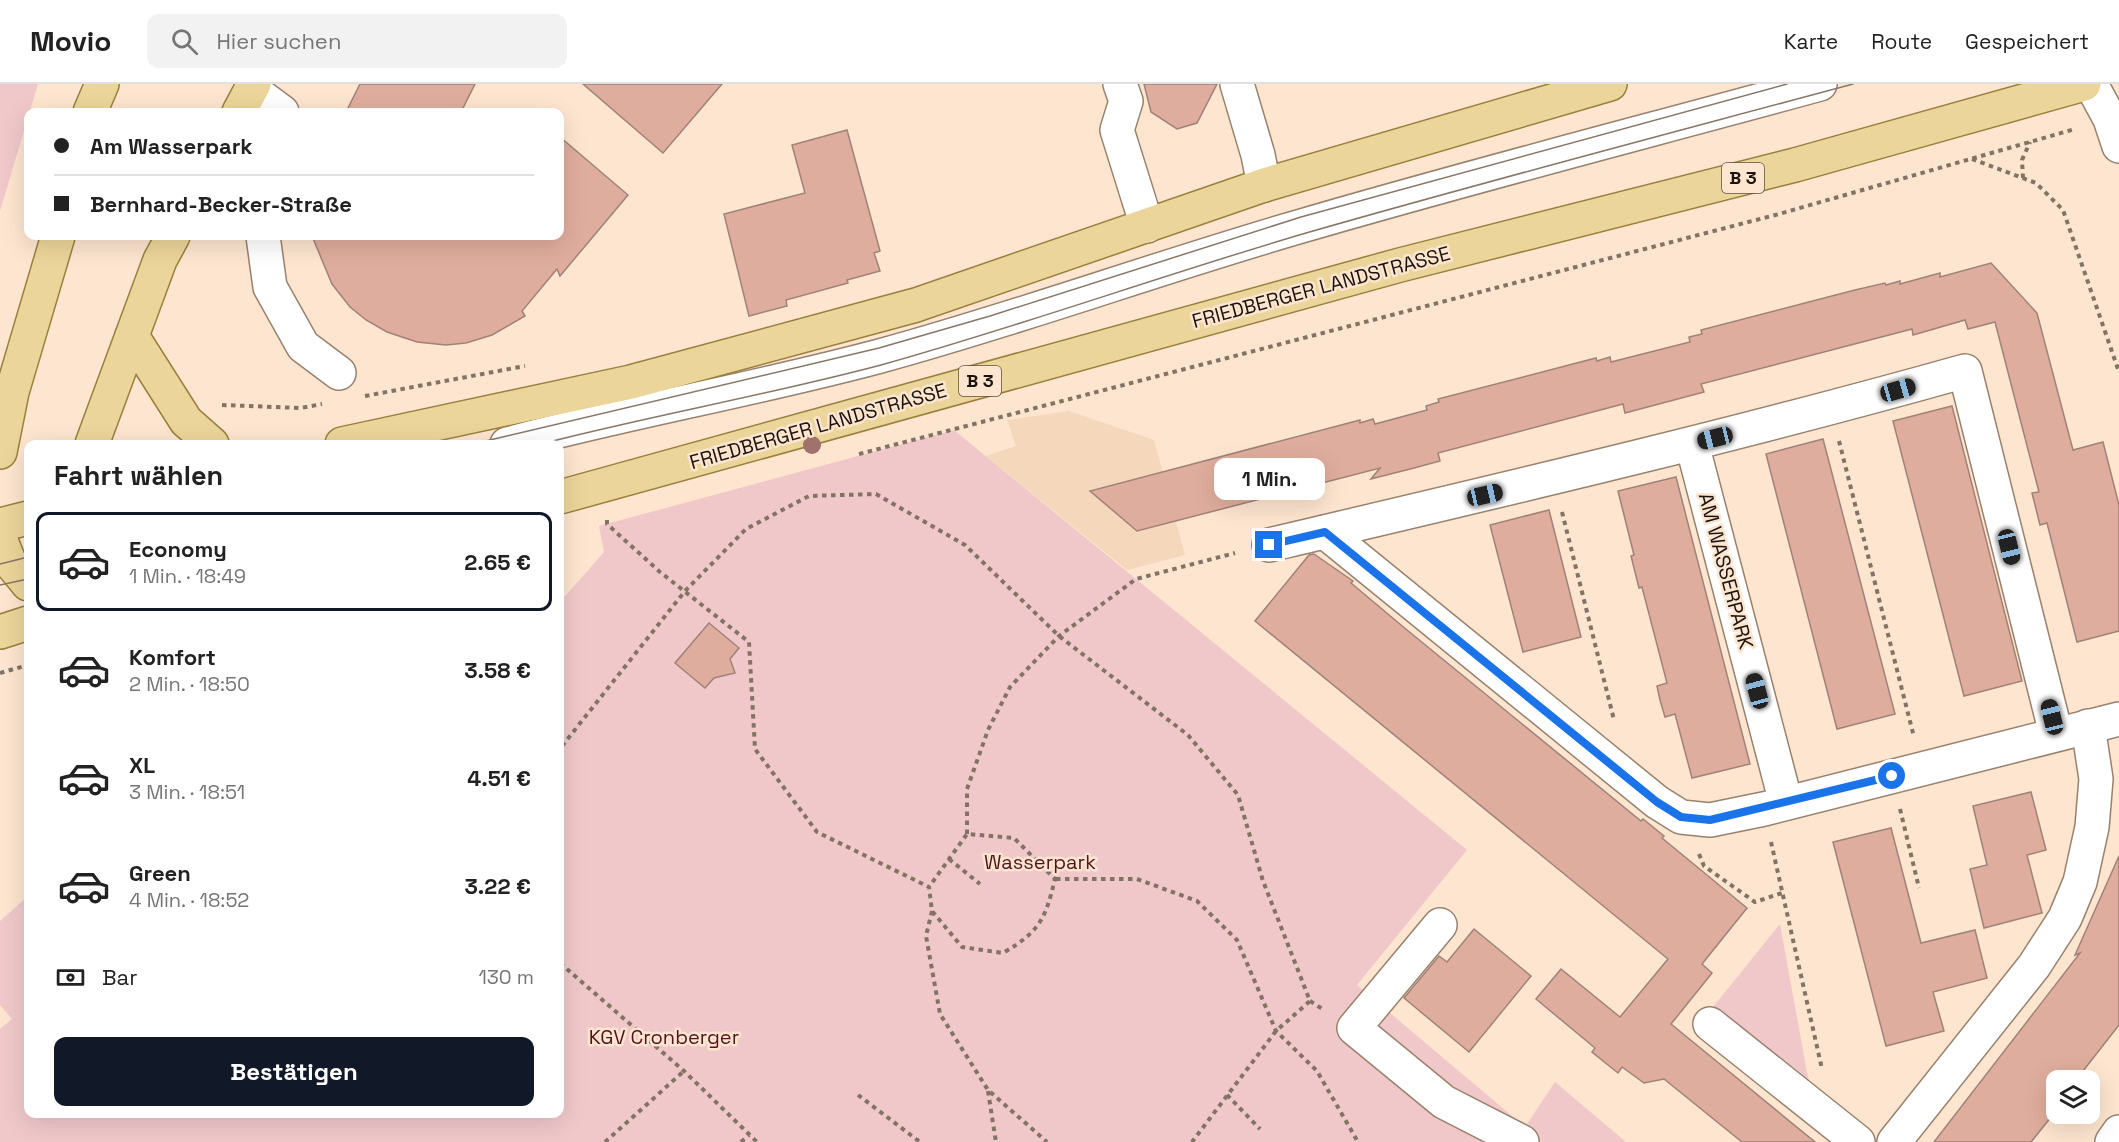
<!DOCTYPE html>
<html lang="de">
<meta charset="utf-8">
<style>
:root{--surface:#fff;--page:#f2f2f2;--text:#222;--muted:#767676;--line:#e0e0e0;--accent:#111827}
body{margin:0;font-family:"Space Grotesk",sans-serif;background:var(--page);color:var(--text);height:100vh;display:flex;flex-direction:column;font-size:22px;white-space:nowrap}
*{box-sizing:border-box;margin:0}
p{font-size:20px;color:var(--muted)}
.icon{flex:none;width:33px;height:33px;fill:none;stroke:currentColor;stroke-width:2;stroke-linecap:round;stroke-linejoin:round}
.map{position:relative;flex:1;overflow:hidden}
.drawer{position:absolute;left:24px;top:356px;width:540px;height:678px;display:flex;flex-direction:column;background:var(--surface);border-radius:12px;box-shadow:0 6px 24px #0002}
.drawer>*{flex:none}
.hud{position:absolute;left:24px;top:24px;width:540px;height:132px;border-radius:12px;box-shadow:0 6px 24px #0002;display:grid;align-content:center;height:132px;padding:0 30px;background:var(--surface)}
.fabs{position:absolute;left:2046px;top:986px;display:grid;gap:12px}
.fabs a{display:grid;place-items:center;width:54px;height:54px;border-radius:12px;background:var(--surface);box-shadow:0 6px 24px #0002;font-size:30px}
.end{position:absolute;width:27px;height:27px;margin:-14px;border:8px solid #1a73e8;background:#fff;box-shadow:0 0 0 3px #fff}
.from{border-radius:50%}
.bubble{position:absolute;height:42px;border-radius:12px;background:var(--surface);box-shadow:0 6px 24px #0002;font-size:20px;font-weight:800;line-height:42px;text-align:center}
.car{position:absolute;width:18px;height:36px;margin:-18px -9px;border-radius:8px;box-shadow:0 0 4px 2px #0007;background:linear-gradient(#222 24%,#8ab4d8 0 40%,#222 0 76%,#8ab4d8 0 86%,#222 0)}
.hud b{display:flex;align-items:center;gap:21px;height:57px;font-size:22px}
.hud b+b{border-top:2px solid var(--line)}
.hud i{width:15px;height:15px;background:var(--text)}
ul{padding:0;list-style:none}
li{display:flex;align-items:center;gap:18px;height:99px;margin:0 12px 9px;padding:0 18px;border:3px solid transparent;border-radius:12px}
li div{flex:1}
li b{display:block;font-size:22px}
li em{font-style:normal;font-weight:800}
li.current{border-color:var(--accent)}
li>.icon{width:54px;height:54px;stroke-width:1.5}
h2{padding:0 30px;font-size:27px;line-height:72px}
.pay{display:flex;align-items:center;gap:15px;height:66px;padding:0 30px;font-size:22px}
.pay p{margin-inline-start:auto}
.button{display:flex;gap:12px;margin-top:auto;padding:12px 30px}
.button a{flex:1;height:69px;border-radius:12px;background:var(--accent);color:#fff;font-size:24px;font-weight:800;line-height:69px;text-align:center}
header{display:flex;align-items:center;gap:36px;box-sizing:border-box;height:84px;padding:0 30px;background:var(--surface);border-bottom:2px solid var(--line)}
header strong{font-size:28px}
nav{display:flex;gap:33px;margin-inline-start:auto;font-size:21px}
.search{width:420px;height:54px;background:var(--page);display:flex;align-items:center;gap:15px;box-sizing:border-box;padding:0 21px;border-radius:12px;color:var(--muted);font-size:22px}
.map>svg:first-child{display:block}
.built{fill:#f5d7bc}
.green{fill:#f0c8ca}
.building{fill:#dfad9d;stroke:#a08279;stroke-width:1.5}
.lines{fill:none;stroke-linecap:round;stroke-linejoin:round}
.minor-casing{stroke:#98826e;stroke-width:36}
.major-casing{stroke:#9a7f3d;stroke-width:36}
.path{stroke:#827365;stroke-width:4;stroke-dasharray:4.5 4.5;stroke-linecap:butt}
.minor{stroke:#fff;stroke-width:33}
.major{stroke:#ecd59a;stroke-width:33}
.tram{stroke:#877769;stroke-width:1.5}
.tree{fill:#a0726e}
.route{stroke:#1a73e8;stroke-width:8}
.labels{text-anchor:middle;stroke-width:5;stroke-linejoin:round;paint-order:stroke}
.shield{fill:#fde5cf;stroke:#5f5246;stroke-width:1.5}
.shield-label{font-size:18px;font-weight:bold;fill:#1b130c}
.street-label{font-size:20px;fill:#1b130c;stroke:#fde5cf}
.park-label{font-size:20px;fill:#53141f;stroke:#fde5cf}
</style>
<header>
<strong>Movio</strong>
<div class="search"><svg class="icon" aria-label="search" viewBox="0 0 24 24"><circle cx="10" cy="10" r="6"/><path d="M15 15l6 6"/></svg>Hier suchen</div>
<nav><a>Karte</a><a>Route</a><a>Gespeichert</a></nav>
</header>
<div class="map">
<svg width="2119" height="1058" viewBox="0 0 2119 1058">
<rect width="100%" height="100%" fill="#fde5cf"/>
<path class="built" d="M 1069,327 L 1154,356 L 1185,471 L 1127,486 L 986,372 L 1016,362 L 1007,336 Z"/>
<g class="green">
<path d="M 0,0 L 38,0 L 0,127 Z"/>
<path d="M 954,346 L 1467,766 L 1357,901 L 1525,1043 L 1555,998 L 1626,1058 L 0,1058 L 0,945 L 12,935 L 0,921 L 0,837 L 28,812 L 28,1029 L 560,1029 L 560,518 L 604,468 L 599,442 Z"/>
<path d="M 1780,840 L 1811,1010 L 1709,928 Z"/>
</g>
<g class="building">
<path d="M 360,0 L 475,0 L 461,28 L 346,28 Z"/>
<path d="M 583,0 L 722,0 L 663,69 Z"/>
<path d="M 1144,0 L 1217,0 L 1197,39 L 1177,45 L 1151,28 Z"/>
<path d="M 847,46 L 880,167 L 874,169 L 880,187 L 847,196 L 848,199 L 786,216 L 787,222 L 749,232 L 724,130 L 805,109 L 792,61 Z"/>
<path d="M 560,53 L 628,111 L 560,192 L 557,185 L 522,227 L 525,232 L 492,251 L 466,259 L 446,261 L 417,258 L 387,248 L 366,236 L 350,223 L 332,200 L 312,152 L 560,152 Z"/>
<path d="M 1991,179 L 2037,229 L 2073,366 L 2103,358 L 2119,421 L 2119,547 L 2077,558 L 2047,439 L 2040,441 L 2032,409 L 2039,408 L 1995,238 L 1968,245 L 1965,236 L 1913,251 L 1912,245 L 1701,300 L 1704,308 L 1625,329 L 1623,320 L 1438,369 L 1440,377 L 1414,384 L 1371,395 L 1380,384 L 1137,447 L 1090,407 L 1360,336 L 1360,339 L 1373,335 L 1375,340 L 1427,326 L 1426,322 L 1439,318 L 1438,315 L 1596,274 L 1597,277 L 1610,273 L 1611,278 L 1690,258 L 1689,253 L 1702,250 L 1701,246 L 1855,206 L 1885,199 L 1886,201 L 1900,197 L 1900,200 L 1940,189 L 1940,193 Z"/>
<path d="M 1952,322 L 2022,597 L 1964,612 L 1893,337 Z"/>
<path d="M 1823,355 L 1895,630 L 1837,645 L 1766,370 Z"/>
<path d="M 1676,393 L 1750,680 L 1692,694 L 1675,630 L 1665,633 L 1660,616 L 1657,602 L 1667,599 L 1642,503 L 1639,504 L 1631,472 L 1634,471 L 1618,407 Z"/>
<path d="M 1549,426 L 1581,553 L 1523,568 L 1490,441 Z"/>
<path d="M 1314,470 L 1353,497 L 1351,499 L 1407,546 L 1641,737 L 1643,735 L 1664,752 L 1662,754 L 1747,824 L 1702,880 L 1712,889 L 1671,940 L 1815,1058 L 1742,1058 L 1664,995 L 1644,999 L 1622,983 L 1618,989 L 1592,968 L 1595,964 L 1536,915 L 1561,885 L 1620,933 L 1668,875 L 1255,537 L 1309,471 Z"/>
<path d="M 709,539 L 739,564 L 730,575 L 735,589 L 714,594 L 705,604 L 675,579 Z"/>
<path d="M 2031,708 L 2046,766 L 2027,771 L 2042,829 L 1984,844 L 1970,785 L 1987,781 L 1973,722 Z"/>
<path d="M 1891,744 L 1921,859 L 1975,846 L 1987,894 L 1933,908 L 1944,947 L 1886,962 L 1833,758 Z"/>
<path d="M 2119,772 L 2119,941 L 2076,996 L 2056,996 L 2056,1027 L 2031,1058 L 1934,1058 L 2080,869 L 2075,871 Z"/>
<path d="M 1474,845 L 1531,892 L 1469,968 L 1404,914 L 1439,872 L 1447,878 Z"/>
</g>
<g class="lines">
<defs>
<g id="minor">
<path d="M 1120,0 L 1126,17 L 1117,46 L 1147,142"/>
<path d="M 1237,0 L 1258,71 L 1264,101"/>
<path d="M 2091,0 L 2110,35 L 2119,62"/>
<path d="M 251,5 L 282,28"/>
<path d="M 263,152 L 270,203 L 303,262 L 339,289"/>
<path d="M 507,360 C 631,327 757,305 880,272 C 1023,233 1162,182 1305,141 C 1476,91 1648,47 1820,0"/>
<path d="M 1692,360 L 1786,719"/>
<path d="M 1325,448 L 1657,718 L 1681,733 L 1710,736 L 1764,725 L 2119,635"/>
<path d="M 1269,461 C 1502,406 1734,352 1965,287 L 2056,650"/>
<path d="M 1440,841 L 1354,944 L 1444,1018 L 1522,1058"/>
<path d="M 1710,940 L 1858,1058"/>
<path d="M 1894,1058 L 2034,882 L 2065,834 L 2080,798 L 2092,743 L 2096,695 L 2088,642"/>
<path d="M 2112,1058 L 2119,1048"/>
</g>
<g id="major">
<path d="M 90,28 L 102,0"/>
<path d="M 239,28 L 254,0"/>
<path d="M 132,252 L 186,337 L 212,360"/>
<path d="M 92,360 L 160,176 L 173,152"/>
<path d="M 342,360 L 631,298 L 916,221 L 1264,101 L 1610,0"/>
<path d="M 0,368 L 12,308 L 58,152"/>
<path d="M 560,413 L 1400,181 L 1795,81 L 2084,0"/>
<path d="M 0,441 L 28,434"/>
<path d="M 0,454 L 9,477 L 28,500"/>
<path d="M 0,548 L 28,539"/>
</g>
</defs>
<use href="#minor" class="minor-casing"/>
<use href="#major" class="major-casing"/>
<g class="path">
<path d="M 1972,75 L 2036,99 L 2063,126 L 2119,288"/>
<path d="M 2023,94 L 2022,76 L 2030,58"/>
<path d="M 365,312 L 525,282"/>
<path d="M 222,321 L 301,324 L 322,320"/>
<path d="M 1839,357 L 1914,653"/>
<path d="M 859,370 L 1779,130 L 2075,45"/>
<path d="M 1562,428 L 1614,636"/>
<path d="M 607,436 L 607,440 L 660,488 L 749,558 L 755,665 L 817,748 L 929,803 L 932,827 L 962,863 L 1003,869 C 1040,847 1045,836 1055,795 L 1014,754 L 967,750 L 929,803"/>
<path d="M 0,589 L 28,581"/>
<path d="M 562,662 L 685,507 L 746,445 L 809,412 L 876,410 L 965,461 L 1059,552 L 1188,651 L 1238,711 L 1263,797 L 1310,917 L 1276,947 L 1192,1058"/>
<path d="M 1900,725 L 1919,804"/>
<path d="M 967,750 L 967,705 L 988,646 L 1010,603 L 1059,552 L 1136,495 L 1235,469"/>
<path d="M 1771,758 L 1822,985"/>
<path d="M 1699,770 L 1704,782 L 1755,818 L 1782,809"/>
<path d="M 949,775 L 980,800"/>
<path d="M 1056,795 L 1137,795 L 1197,817 L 1237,856 L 1276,947 L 1317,987 L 1358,1058"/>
<path d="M 932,827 L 926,852 L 940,930 L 988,1006 L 1047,1058"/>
<path d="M 560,879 L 684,987 L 757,1058"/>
<path d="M 1310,917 L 1324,926"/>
<path d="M 988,1007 L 996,1058"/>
<path d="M 858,1011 L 920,1058"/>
<path d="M 1227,1011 L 1260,1045"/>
<path d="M 605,1058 L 684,987"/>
<path d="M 741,1058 L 749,1051"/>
</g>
<use href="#minor" class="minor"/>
<use href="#major" class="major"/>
<g class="tram">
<path d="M 473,360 L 879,264 L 990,232 L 1301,133 L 1787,0"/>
<path d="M 541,360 C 654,331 768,311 881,281 C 1024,241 1163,191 1306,149 C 1487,97 1671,49 1853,0"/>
<path d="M 0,480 L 28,473"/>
<path d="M 0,501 L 28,495"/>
</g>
</g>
<circle class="tree" cx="812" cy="361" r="9"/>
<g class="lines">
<path class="route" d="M 1269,461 L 1325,448 L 1657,718 L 1681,733 L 1710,736 L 1892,692"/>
</g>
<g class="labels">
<g class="shield">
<rect x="1722" y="79" width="42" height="30" rx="4.5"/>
<rect x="959" y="282" width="42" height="30" rx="4.5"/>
</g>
<g class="shield-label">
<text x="1743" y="100">B 3</text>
<text x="980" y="303">B 3</text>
</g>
<g class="street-label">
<text transform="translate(1321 203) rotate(-15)" y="7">FRIEDBERGER LANDSTRASSE</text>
<text transform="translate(818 342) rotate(-16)" y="7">FRIEDBERGER LANDSTRASSE</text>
<text transform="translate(1726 487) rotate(75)" y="7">AM WASSERPARK</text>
</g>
<g class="park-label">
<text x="1040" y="785">Wasserpark</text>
<text x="664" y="960">KGV Cronberger</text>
</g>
</g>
</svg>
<div class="fabs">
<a><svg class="icon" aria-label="layers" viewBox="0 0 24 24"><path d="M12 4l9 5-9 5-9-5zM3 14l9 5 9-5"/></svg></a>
</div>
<i class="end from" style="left:1892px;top:692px"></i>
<i class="end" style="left:1269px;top:461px"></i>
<div class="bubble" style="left:1214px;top:374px;width:111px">1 Min.</div>
<i class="car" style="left:1898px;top:306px;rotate:74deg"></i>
<i class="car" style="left:1715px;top:354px;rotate:256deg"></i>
<i class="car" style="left:1485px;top:411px;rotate:77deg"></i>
<i class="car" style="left:2009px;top:463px;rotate:166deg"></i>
<i class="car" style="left:1757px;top:607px;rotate:345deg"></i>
<i class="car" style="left:2052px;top:633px;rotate:346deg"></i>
<div class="hud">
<b><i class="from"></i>Am Wasserpark</b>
<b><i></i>Bernhard-Becker-Straße</b>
</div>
<section class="drawer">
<h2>Fahrt wählen</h2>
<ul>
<li class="current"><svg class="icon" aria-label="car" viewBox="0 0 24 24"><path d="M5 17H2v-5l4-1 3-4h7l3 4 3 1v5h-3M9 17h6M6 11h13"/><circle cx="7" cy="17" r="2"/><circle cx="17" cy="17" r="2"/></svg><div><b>Economy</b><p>1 Min. · 18:49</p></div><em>2.65 €</em></li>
<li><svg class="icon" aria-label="car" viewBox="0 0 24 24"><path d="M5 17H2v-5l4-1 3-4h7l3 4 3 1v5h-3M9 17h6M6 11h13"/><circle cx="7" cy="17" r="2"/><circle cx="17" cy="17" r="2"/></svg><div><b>Komfort</b><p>2 Min. · 18:50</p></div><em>3.58 €</em></li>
<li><svg class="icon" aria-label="car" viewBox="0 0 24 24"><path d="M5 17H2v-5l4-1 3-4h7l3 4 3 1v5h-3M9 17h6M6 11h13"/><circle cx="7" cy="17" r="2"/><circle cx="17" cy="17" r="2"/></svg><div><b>XL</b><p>3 Min. · 18:51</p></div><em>4.51 €</em></li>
<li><svg class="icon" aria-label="car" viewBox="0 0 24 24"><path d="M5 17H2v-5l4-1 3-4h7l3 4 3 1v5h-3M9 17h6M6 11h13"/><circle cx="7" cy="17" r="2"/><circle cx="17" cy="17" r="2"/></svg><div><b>Green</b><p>4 Min. · 18:52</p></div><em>3.22 €</em></li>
</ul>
<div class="pay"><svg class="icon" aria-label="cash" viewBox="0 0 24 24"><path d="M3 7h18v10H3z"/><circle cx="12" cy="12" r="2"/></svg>Bar<p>130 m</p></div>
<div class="button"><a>Bestätigen</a></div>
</section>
</div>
